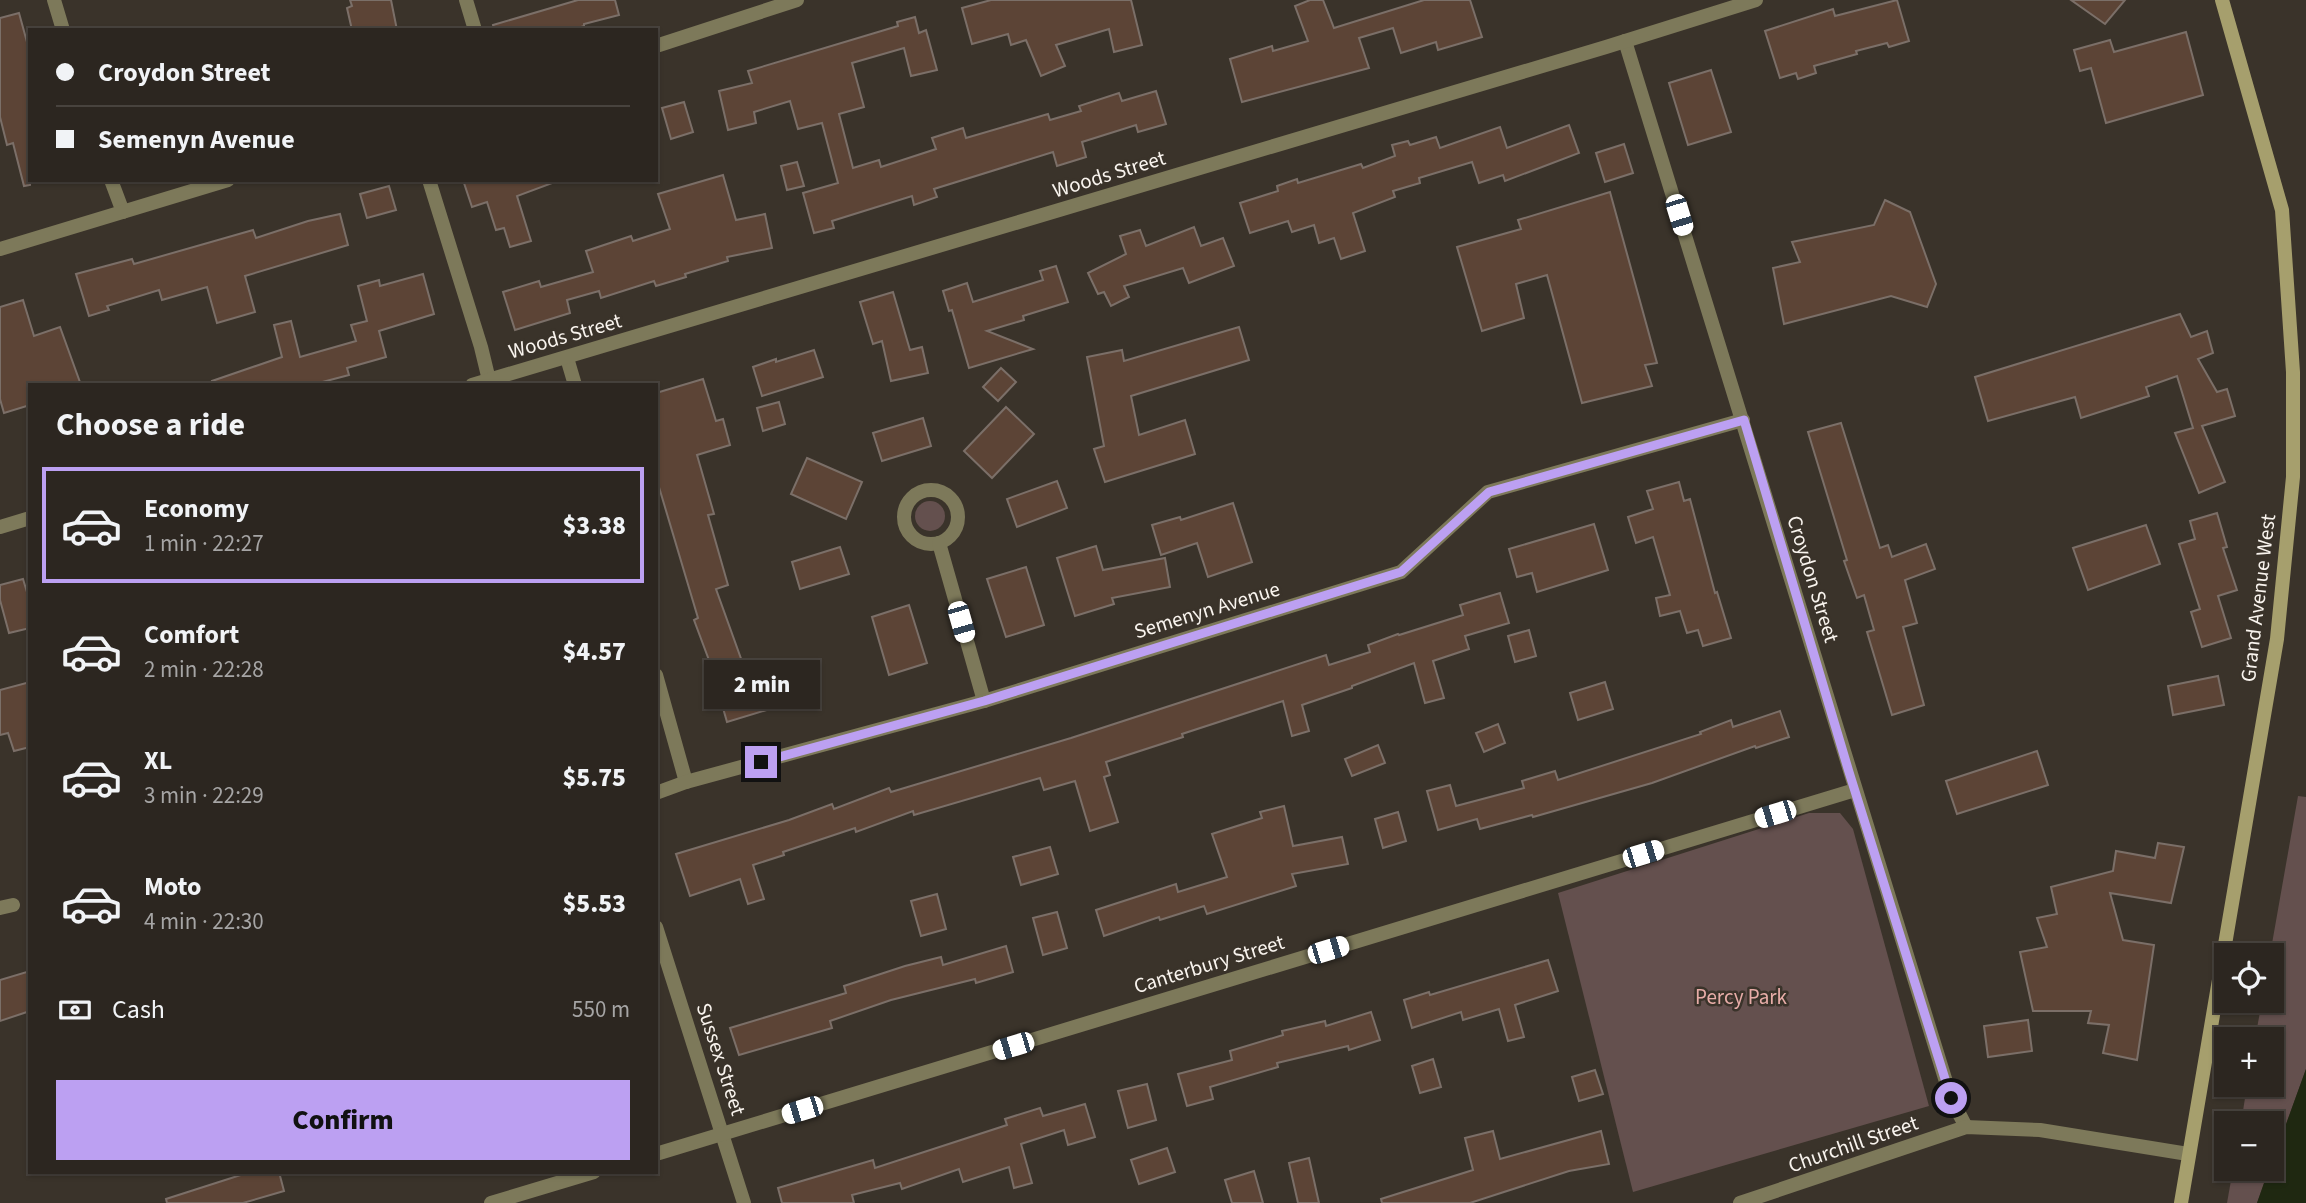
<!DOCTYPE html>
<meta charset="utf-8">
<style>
:root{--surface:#2c2620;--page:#38322d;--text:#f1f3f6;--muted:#a6a5a5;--line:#48433e;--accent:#bca0f2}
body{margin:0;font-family:"Source Sans 3",sans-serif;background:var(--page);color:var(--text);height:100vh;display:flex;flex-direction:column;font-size:26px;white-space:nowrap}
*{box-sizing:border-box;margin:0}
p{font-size:23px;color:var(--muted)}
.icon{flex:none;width:38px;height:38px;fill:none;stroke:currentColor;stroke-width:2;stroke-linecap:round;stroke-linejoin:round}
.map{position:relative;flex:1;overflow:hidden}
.drawer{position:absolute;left:28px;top:383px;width:630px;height:791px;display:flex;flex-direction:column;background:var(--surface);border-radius:0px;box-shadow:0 2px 5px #0004,0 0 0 2px var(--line)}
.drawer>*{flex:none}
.top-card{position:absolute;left:28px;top:28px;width:630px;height:154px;border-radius:0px;box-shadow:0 2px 5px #0004,0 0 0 2px var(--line);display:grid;align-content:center;height:154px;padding:0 28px;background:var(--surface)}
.tools{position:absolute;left:2214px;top:943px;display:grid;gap:14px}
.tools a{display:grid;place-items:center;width:70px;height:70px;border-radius:0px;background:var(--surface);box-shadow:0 2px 5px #0004,0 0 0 2px var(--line);font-size:35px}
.end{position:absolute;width:32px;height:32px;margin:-16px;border:9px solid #bca0f2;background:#111;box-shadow:0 0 0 4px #111}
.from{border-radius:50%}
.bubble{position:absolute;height:49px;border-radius:0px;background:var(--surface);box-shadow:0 2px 5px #0004,0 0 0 2px var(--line);font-size:23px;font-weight:800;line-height:49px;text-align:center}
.car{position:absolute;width:21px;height:42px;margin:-21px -10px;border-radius:9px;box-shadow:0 0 5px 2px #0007;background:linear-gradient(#fff 24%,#345 0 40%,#fff 0 76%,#345 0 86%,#fff 0)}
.top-card b{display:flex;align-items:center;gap:24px;height:66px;font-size:26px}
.top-card b+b{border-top:2px solid var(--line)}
.top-card i{width:18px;height:18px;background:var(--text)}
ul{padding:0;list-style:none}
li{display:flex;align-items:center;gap:21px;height:116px;margin:0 14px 10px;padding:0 14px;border:4px solid transparent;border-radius:0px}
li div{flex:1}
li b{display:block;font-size:26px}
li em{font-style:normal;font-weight:800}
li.selected{border-color:var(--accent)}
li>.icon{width:63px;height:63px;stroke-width:1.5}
h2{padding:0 28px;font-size:32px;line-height:84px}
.pay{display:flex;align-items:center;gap:18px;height:77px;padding:0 28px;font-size:26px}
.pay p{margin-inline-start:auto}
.cta{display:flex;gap:14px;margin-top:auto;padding:14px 28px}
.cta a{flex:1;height:80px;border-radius:0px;background:var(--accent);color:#111;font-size:28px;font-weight:800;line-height:80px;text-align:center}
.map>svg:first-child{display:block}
.green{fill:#64504e}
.water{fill:#1f2811}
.building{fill:#5c4436;stroke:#7b6f68;stroke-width:2}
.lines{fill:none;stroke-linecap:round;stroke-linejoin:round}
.minor{stroke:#7d795a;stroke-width:14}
.tertiary{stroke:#7d795a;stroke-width:14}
.secondary{stroke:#a69f6d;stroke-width:14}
.route{stroke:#bca0f2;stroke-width:9}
.labels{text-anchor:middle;stroke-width:5;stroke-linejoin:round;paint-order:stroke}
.street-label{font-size:21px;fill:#f9f4ee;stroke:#3a332a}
.park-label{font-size:21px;fill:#e8ada8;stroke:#3a332a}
</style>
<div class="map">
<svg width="2306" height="1203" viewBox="0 0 2306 1203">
<rect width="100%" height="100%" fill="#3a332a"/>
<g class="green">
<circle cx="930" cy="516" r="15"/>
<path d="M 2298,796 L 2306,797 L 2306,1069 L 2272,1163 L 2272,1124 L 2241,1124 L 2247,1085 L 2272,1085 L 2272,1040 L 2255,1039 L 2262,1001 L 2272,1001 L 2270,955 Z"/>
<path d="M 1809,813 L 1840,813 L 1853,829 L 1929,1106 L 1633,1192 L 1558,893 Z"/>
<path d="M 2233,1169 L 2269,1169 L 2257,1203 L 2227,1203 Z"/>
</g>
<path class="water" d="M 2306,1069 L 2306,1203 L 2257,1203 L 2269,1169 L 2272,1169 L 2272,1163 Z"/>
<g class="building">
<path d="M 350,0 L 391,0 L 397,30 L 352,30 L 347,8 L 352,6 Z"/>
<path d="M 578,0 L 615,0 L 619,15 L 584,24 L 584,26 L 573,30 L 494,30 L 493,25 Z"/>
<path d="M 991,0 L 1131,0 L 1142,45 L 1114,52 L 1109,29 L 1056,45 L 1065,66 L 1041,76 L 1026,40 L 1011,45 L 1008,34 L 972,44 L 962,8 Z"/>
<path d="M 1310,0 L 1323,0 L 1334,28 L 1424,0 L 1470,0 L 1482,37 L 1438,50 L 1436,42 L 1401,53 L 1393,28 L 1359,38 L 1369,68 L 1242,102 L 1230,59 L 1272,46 L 1273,51 L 1308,41 L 1295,6 Z"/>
<path d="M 1897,0 L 1909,41 L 1889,47 L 1887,43 L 1856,51 L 1857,54 L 1814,66 L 1816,73 L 1798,79 L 1796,73 L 1780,78 L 1765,31 L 1833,9 L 1835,16 Z"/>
<path d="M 2071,0 L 2125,0 L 2105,24 Z"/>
<path d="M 19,13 L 30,53 L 30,185 L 24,186 L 13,143 L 7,145 L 0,117 L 0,18 Z"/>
<path d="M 915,17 L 919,33 L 926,30 L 937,70 L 911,76 L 904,48 L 852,63 L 864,107 L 839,114 L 853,168 L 879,160 L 881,167 L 936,149 L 932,138 L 963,128 L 966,138 L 1048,114 L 1050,120 L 1081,111 L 1079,106 L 1119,93 L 1122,101 L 1156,91 L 1166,124 L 1138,132 L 1136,125 L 1082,142 L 1086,157 L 1057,166 L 1053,152 L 934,189 L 937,197 L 914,205 L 912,196 L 832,221 L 834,228 L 814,233 L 803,193 L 838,183 L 822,123 L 798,129 L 790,101 L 754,112 L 756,123 L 728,130 L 719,91 L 752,83 L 748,71 L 898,26 L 897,22 Z"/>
<path d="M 2186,32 L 2203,95 L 2106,123 L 2091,68 L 2080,71 L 2074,50 L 2110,40 L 2114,52 Z"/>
<path d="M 1711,70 L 1731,132 L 1688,145 L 1669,83 Z"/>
<path d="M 684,102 L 693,132 L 671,139 L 662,108 Z"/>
<path d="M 1569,125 L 1579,153 L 1505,181 L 1503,175 L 1479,183 L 1472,162 L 1419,178 L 1420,183 L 1393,191 L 1395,197 L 1353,213 L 1365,251 L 1341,259 L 1334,238 L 1319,243 L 1314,225 L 1292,232 L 1288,221 L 1250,233 L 1240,203 L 1278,191 L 1277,186 L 1297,179 L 1298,183 L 1361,164 L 1363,168 L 1395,156 L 1392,145 L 1408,141 L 1410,145 L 1436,137 L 1440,148 L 1500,127 L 1507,148 Z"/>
<path d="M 1624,144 L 1633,173 L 1605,182 L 1596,153 Z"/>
<path d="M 797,162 L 804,186 L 787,190 L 781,166 Z"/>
<path d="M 723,175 L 736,220 L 765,214 L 772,248 L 727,257 L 728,261 L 685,274 L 686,277 L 656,286 L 654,281 L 601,298 L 599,291 L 567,300 L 570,313 L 515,330 L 503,292 L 539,281 L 541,287 L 593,272 L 586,251 L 631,236 L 633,241 L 670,229 L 658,194 Z"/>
<path d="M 463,180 L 554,180 L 555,182 L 517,196 L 531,241 L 510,247 L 504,228 L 496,230 L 487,202 L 472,207 Z"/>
<path d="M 389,186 L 396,210 L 367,218 L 360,194 Z"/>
<path d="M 1610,192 L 1657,363 L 1645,365 L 1652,386 L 1582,403 L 1547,275 L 1516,284 L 1524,318 L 1482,331 L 1457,247 L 1521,229 L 1518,220 Z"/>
<path d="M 1885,200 L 1910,212 L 1936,284 L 1927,307 L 1891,296 L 1784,324 L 1773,268 L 1800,262 L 1792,242 L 1874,225 Z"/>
<path d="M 340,214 L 348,245 L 245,276 L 255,312 L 217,323 L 207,287 L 162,300 L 159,290 L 107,306 L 109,310 L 89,316 L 76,274 L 132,259 L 134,264 L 253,230 L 256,238 L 308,221 Z"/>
<path d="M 1194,227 L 1201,246 L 1223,238 L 1234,266 L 1189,283 L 1183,268 L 1124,286 L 1129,297 L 1111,306 L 1104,292 L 1098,294 L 1088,273 L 1126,254 L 1120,236 L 1140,230 L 1146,246 Z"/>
<path d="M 1056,266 L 1068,302 L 1023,316 L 1024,320 L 987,331 L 1033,349 L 969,368 L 952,310 L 949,311 L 943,291 L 967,283 L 973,302 L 1043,280 L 1040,271 Z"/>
<path d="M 423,274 L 434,314 L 379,331 L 386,357 L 347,368 L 349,375 L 311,385 L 213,385 L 212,381 L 282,357 L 274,325 L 291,321 L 300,357 L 356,341 L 351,325 L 367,321 L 358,286 L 379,280 L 380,286 Z"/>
<path d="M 893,292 L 910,350 L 922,347 L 928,373 L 891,381 L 882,341 L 873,344 L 860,302 Z"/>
<path d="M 23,300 L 34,336 L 60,327 L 81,385 L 30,385 L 30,405 L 4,413 L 0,399 L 0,307 Z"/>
<path d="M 2180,314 L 2191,337 L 2207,331 L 2213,353 L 2198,359 L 2217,392 L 2227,389 L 2235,416 L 2202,426 L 2225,482 L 2199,493 L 2175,433 L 2193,428 L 2177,376 L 2146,387 L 2149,396 L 2081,418 L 2075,397 L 1988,421 L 1975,377 Z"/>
<path d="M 1239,327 L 1249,360 L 1131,396 L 1139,435 L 1185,420 L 1195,454 L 1105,482 L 1094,449 L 1104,446 L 1087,357 L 1122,350 L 1124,361 Z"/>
<path d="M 814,350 L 823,377 L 762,396 L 753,367 L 776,359 L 776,362 Z"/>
<path d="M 1001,368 L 1016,382 L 998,401 L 983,387 Z"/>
<path d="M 703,379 L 716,421 L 723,419 L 730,445 L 697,455 L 714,514 L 708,515 L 728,585 L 716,589 L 748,678 L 772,670 L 783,705 L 727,722 L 717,687 L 719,687 L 694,620 L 698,618 L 656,477 L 656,393 Z"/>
<path d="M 779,402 L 785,424 L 763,431 L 757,408 Z"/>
<path d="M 1006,407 L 1034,434 L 992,478 L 964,451 Z"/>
<path d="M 923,418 L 931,446 L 882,461 L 873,433 Z"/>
<path d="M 1841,423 L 1880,548 L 1888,545 L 1892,557 L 1926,544 L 1935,569 L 1905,580 L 1917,623 L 1903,627 L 1924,705 L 1892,715 L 1867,632 L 1874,630 L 1864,595 L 1857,598 L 1844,561 L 1847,560 L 1808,432 Z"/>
<path d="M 807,458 L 862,482 L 846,519 L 791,494 Z"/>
<path d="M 1057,481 L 1067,508 L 1017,527 L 1007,499 Z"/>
<path d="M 1679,482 L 1684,501 L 1690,499 L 1715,593 L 1717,592 L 1731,638 L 1703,646 L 1698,630 L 1687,633 L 1680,611 L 1660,616 L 1656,598 L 1670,595 L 1653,537 L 1636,543 L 1628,517 L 1653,509 L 1647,491 Z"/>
<path d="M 1233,503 L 1252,562 L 1208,577 L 1197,543 L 1161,555 L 1152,525 L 1180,517 L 1181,520 Z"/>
<path d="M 2217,513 L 2227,547 L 2223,548 L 2237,590 L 2218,596 L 2231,638 L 2202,647 L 2191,612 L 2200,609 L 2179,544 L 2195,539 L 2190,521 Z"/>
<path d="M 1594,524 L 1608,570 L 1537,592 L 1532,573 L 1517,577 L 1509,549 Z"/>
<path d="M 2146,525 L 2160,564 L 2088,590 L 2073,548 Z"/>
<path d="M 1096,546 L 1103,570 L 1165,558 L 1170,587 L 1112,598 L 1114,604 L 1075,616 L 1057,558 Z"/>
<path d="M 840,547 L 849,574 L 800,589 L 792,562 Z"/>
<path d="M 1026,567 L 1044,625 L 1006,637 L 987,579 Z"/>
<path d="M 23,579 L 30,602 L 30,628 L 9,633 L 0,600 L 0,585 Z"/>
<path d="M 1500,593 L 1509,623 L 1465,636 L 1469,649 L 1433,661 L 1444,698 L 1425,703 L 1414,663 L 1352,686 L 1352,688 L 1302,705 L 1309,731 L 1292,736 L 1283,701 L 1182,734 L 1183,737 L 1106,762 L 1110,775 L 1104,777 L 1118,822 L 1090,831 L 1075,781 L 1044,790 L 1040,778 L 914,815 L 913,811 L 856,832 L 855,828 L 783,852 L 784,855 L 753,865 L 764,899 L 748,904 L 740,879 L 690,896 L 676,854 L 789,820 L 832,804 L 834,809 L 889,788 L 891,792 L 1071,738 L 1326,655 L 1329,665 L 1370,652 L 1368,645 L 1398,634 L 1399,635 L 1463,615 L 1460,605 Z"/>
<path d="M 909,605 L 927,663 L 889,675 L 872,617 Z"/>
<path d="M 1529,630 L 1536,656 L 1515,662 L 1508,636 Z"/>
<path d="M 2218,676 L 2224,705 L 2173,715 L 2168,686 Z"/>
<path d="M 30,682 L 30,747 L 14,751 L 8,733 L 0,735 L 0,690 Z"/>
<path d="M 1605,682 L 1613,709 L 1578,720 L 1570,693 Z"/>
<path d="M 1780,711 L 1789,737 L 1756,748 L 1755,746 L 1652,783 L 1533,817 L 1532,815 L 1480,829 L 1477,819 L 1438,830 L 1427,791 L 1450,785 L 1456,806 L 1524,788 L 1522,781 L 1555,771 L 1558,780 L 1701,734 L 1700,732 L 1731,720 L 1733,727 Z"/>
<path d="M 1498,724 L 1505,743 L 1484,752 L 1476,733 Z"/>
<path d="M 1378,745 L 1385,763 L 1352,776 L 1345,759 Z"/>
<path d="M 2037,751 L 2048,785 L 1957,814 L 1946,781 Z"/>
<path d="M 1284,806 L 1293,846 L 1342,837 L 1348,864 L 1292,874 L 1296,886 L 1207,914 L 1204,906 L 1160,920 L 1159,917 L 1104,936 L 1096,910 L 1176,884 L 1178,892 L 1227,877 L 1212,834 L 1262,818 L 1260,812 Z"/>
<path d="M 1398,812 L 1406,841 L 1383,848 L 1375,819 Z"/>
<path d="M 2158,843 L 2184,847 L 2171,903 L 2110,893 L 2123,940 L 2154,945 L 2137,1060 L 2103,1053 L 2109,1025 L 2088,1023 L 2091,1011 L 2033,1011 L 2020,952 L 2047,947 L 2037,918 L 2057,914 L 2051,887 L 2113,871 L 2116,851 L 2155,858 Z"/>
<path d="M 1050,847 L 1058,874 L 1021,885 L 1013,857 Z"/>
<path d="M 937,894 L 946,929 L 921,936 L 911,901 Z"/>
<path d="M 1057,912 L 1067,948 L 1043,955 L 1033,918 Z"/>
<path d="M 1006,946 L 1013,972 L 976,983 L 975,979 L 891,1000 L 830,1021 L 832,1028 L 739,1055 L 730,1028 L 846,993 L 844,986 L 905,966 L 941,957 L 943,965 Z"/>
<path d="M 1548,960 L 1558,991 L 1515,1005 L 1524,1037 L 1508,1041 L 1499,1009 L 1463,1020 L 1461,1012 L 1412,1028 L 1404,1000 L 1429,992 L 1430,995 Z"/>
<path d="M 30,971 L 30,1011 L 0,1021 L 0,980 Z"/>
<path d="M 1371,1012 L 1380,1040 L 1349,1050 L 1348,1046 L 1277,1063 L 1278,1067 L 1210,1087 L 1213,1099 L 1187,1106 L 1178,1074 L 1232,1060 L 1230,1051 L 1283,1035 L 1282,1031 L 1325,1021 L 1326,1026 Z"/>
<path d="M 2028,1020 L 2032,1051 L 1988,1057 L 1984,1026 Z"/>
<path d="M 1433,1059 L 1441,1087 L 1420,1093 L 1412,1066 Z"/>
<path d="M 1595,1070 L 1603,1094 L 1579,1101 L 1572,1077 Z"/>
<path d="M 1147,1084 L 1156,1120 L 1128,1128 L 1118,1091 Z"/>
<path d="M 1085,1104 L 1095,1137 L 1068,1145 L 1064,1130 L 1021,1144 L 1032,1183 L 1014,1188 L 1009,1167 L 963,1182 L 959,1169 L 902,1189 L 900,1183 L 852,1195 L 854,1203 L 782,1203 L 778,1188 L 873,1160 L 875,1168 L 1007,1125 L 1005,1119 L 1040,1108 L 1043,1116 Z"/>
<path d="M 1493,1131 L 1500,1159 L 1601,1131 L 1609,1164 L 1569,1171 L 1470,1203 L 1382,1203 L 1381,1199 L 1473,1170 L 1465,1138 Z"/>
<path d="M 1167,1148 L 1175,1172 L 1139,1184 L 1131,1160 Z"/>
<path d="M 1309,1158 L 1319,1203 L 1298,1203 L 1289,1163 Z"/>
<path d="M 1254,1171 L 1263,1203 L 1232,1203 L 1225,1180 Z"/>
<path d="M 250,1172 L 279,1172 L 284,1191 L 243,1203 L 167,1203 L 166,1199 Z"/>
</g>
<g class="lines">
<g class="minor">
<path d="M 54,0 L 63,30"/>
<path d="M 466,0 L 475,30"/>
<path d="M 1625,41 L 1951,1098 L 1966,1127"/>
<path d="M 111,180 L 123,212"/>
<path d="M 429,180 L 481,347 L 489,380"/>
<path d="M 567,358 L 575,385"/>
<path d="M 472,385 L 1606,47 L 1756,0"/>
<circle cx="931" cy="517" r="27"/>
<path d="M 0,527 L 30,518"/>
<path d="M 939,543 L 984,701"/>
<path d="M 656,675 L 686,782"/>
<path d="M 656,793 L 686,782 L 984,701 L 1401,572 L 1488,492 L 1743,420"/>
<path d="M 0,908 L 13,905"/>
<path d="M 656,927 L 744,1203"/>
<path d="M 656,1154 L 1855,790"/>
<path d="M 491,1203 L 594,1172"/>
<path d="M 1740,1203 L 1966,1127 L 2040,1130 L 2188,1154"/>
</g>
<g class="tertiary">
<path d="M 656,46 L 797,0"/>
<path d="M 0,249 L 228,180"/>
</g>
<path class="secondary" d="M 2181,1203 L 2277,639 L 2293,477 L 2293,372 L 2282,210 L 2222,0"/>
</g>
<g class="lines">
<path class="route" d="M 761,762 L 984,701 L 1401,572 L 1489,492 L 1744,420 L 1849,772 L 1951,1098"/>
</g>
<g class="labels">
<g class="street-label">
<text transform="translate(1109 174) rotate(-17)" y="7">Woods Street</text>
<text transform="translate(565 336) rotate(-16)" y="7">Woods Street</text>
<text transform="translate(1813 579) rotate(73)" y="7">Croydon Street</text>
<text transform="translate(2258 598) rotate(-83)" y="7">Grand Avenue West</text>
<text transform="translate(1207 610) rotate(-17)" y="7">Semenyn Avenue</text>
<text transform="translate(1209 964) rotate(-17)" y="7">Canterbury Street</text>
<text transform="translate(721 1059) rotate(72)" y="7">Sussex Street</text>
<text transform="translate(1853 1144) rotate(-19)" y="7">Churchill Street</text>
</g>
<g class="park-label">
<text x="1741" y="1004">Percy Park</text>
</g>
</g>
</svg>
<div class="tools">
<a><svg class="icon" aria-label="locate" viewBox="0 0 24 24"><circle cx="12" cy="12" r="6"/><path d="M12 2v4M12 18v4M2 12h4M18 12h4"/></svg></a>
<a>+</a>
<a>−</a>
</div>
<i class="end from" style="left:1951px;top:1098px"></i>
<i class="end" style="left:761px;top:762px"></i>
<div class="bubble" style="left:704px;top:660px;width:116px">2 min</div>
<i class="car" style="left:1679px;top:215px;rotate:163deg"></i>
<i class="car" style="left:961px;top:622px;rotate:164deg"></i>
<i class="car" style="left:1775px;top:814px;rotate:253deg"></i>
<i class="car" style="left:1643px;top:854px;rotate:73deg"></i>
<i class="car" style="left:1328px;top:950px;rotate:73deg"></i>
<i class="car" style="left:1013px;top:1046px;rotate:253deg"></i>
<i class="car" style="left:802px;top:1110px;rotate:253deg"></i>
<div class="top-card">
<b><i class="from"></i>Croydon Street</b>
<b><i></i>Semenyn Avenue</b>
</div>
<section class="drawer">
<h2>Choose a ride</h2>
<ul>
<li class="selected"><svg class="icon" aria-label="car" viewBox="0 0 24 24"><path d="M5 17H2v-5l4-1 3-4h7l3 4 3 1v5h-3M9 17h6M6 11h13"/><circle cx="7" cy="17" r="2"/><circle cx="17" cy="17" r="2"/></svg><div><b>Economy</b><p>1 min · 22:27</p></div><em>$3.38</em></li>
<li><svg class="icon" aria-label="car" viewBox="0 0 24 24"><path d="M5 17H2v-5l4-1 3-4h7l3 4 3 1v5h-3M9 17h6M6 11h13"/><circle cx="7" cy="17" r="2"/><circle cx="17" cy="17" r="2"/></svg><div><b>Comfort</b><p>2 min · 22:28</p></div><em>$4.57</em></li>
<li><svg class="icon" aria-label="car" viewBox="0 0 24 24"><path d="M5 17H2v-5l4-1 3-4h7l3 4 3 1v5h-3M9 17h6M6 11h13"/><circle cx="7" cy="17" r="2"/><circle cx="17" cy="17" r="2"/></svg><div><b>XL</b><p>3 min · 22:29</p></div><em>$5.75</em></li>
<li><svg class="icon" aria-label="car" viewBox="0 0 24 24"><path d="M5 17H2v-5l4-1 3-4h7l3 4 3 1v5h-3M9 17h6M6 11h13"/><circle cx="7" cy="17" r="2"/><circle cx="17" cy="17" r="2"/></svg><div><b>Moto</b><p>4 min · 22:30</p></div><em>$5.53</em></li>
</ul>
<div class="pay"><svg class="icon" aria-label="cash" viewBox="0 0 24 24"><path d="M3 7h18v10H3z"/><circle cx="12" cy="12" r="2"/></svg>Cash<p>550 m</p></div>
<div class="cta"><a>Confirm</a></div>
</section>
</div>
